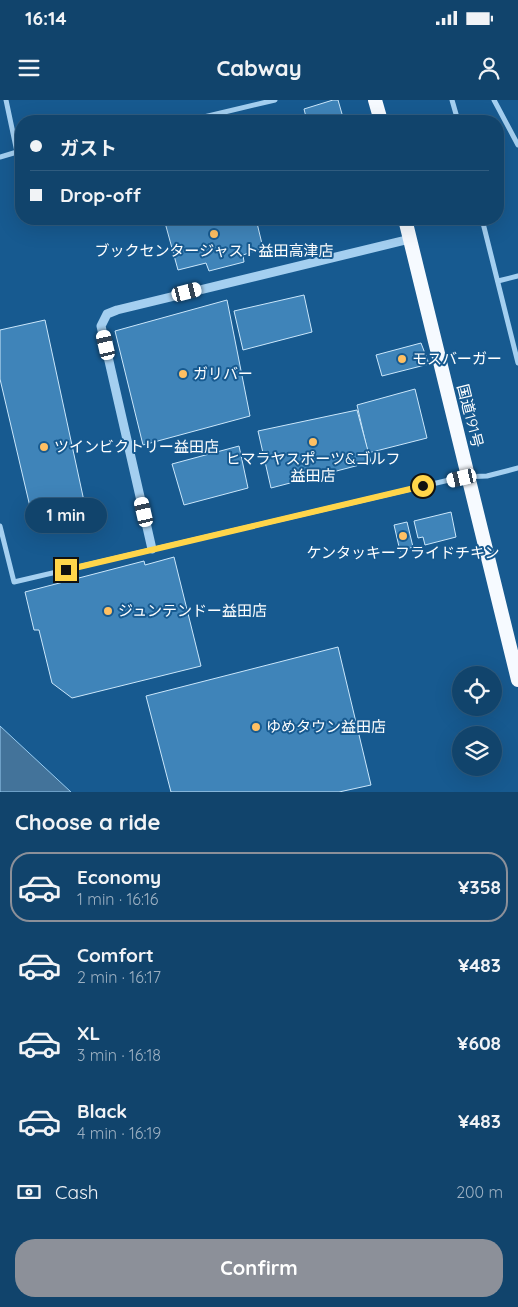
<!DOCTYPE html>
<meta charset="utf-8">
<style>
:root{--surface:#11446c;--page:#1e4e74;--text:#f1f3f6;--muted:#9cb0c2;--line:#305c7f;--accent:#8c9099}
body{margin:0;font-family:Quicksand,"Noto Sans JP",sans-serif;background:var(--page);color:var(--text);height:100vh;display:flex;flex-direction:column;font-size:19px;white-space:nowrap}
*{box-sizing:border-box;margin:0}
p{font-size:16px;color:var(--muted)}
.icon{flex:none;width:28px;height:28px;fill:none;stroke:currentColor;stroke-width:2;stroke-linecap:round;stroke-linejoin:round}
.map{position:relative;height:692px;overflow:hidden}
.drawer{display:flex;flex-direction:column;background:var(--surface);flex:1}
.drawer>*{flex:none}
.hud{position:absolute;left:15px;top:15px;width:489px;height:110px;border-radius:20px;box-shadow:0 5px 20px #0002,0 0 0 1px var(--line);display:grid;align-content:center;height:110px;padding:0 15px;background:var(--surface)}
.tools{position:absolute;left:452px;top:566px;display:grid;gap:10px}
.tools a{display:grid;place-items:center;width:50px;height:50px;border-radius:50%;background:var(--surface);box-shadow:0 5px 20px #0002,0 0 0 1px var(--line);font-size:25px}
.end{position:absolute;width:22px;height:22px;margin:-11px;border:6px solid #ffd54a;background:#111;box-shadow:0 0 0 2px #111}
.from{border-radius:50%}
.bubble{position:absolute;height:35px;border-radius:18px;background:var(--surface);box-shadow:0 5px 20px #0002,0 0 0 1px var(--line);font-size:16px;font-weight:700;line-height:35px;text-align:center}
.car{position:absolute;width:15px;height:30px;margin:-15px -8px;border-radius:6px;box-shadow:0 0 4px 1px #0007;background:linear-gradient(#fff 24%,#345 0 40%,#fff 0 76%,#345 0 86%,#fff 0)}
.hud b{display:flex;align-items:center;gap:18px;height:48px;font-size:19px}
.hud b+b{border-top:1px solid var(--line)}
.hud i{width:12px;height:12px;background:var(--text)}
ul{padding:0;list-style:none}
li{display:flex;align-items:center;gap:15px;height:70px;margin:0 10px 8px;padding:0 5px;border:2px solid transparent;border-radius:20px}
li div{flex:1}
li b{display:block;font-size:19px}
li em{font-style:normal;font-weight:700}
li.on{border-color:var(--accent)}
li>.icon{width:45px;height:45px;stroke-width:1.5}
h2{padding:0 15px;font-size:22px;line-height:60px}
.pay{display:flex;align-items:center;gap:12px;height:55px;padding:0 15px;font-size:19px}
.pay p{margin-inline-start:auto}
.primary-button{display:flex;gap:10px;margin-top:auto;padding:10px 15px}
.primary-button a{flex:1;height:58px;border-radius:20px;background:var(--accent);color:#fff;font-size:20px;font-weight:700;line-height:58px;text-align:center}
.status{display:flex;justify-content:space-between;align-items:center;height:35px;padding:0 25px;background:var(--surface);direction:ltr}
.status svg{height:14px;fill:currentColor}
header{display:flex;justify-content:space-between;align-items:center;height:65px;padding:0 15px;background:var(--surface);font-size:22px;font-weight:700}
.map>svg:first-child{display:block}
.water{fill:#43739a;stroke:#97ccf2}
.building{fill:#3f84b9;stroke:#cbe7fb}
.lines{fill:none;stroke-linecap:round;stroke-linejoin:round}
.minor{stroke:#a4cff0;stroke-width:5}
.tertiary{stroke:#a4cff0;stroke-width:9}
.trunk{stroke:#f6faff;stroke-width:14}
.route{stroke:#ffd54a;stroke-width:6}
.poi-dot{fill:#ffc063;stroke:#175a90;stroke-width:2}
.labels{text-anchor:middle;stroke-width:4;stroke-linejoin:round;paint-order:stroke}
.poi-label{font-size:15px;fill:#fff;stroke:#175a90;text-anchor:start}
.street-label{font-size:15px;fill:#fff;stroke:#175a90}
</style>
<div class="status"><b>16:14</b><svg viewBox="0 0 49 12"><path d="M0 12V9h3v3zM5 12V6h3v6zM10 12V3h3v9zM15 12V0h3v12zM26 1h20v11H26zM47 4h2v5h-2z"/></svg></div>
<header><svg class="icon" aria-label="menu" viewBox="0 0 24 24"><path d="M4 6h16M4 12h16M4 18h16"/></svg>Cabway<svg class="icon" aria-label="person" viewBox="0 0 24 24"><circle cx="12" cy="8" r="4"/><path d="M4 21q1-7 8-7t8 7"/></svg></header>
<div class="map">
<svg width="518" height="692" viewBox="0 0 518 692">
<rect width="100%" height="100%" fill="#175a90"/>
<path class="water" d="M 0,626 L 71,692 L 0,692 Z"/>
<g class="building">
<path d="M 333,0 L 338,0 L 344,21 L 307,21 L 304,9 Z"/>
<path d="M 164,119 L 256,119 L 263,148 L 243,155 L 244,162 L 209,171 L 206,163 L 178,170 Z"/>
<path d="M 304,195 L 312,232 L 243,250 L 234,211 Z"/>
<path d="M 227,200 L 250,316 L 143,345 L 115,231 Z"/>
<path d="M 45,220 L 87,415 L 35,428 L 0,279 L 0,230 Z"/>
<path d="M 421,243 L 429,264 L 382,276 L 376,255 Z"/>
<path d="M 415,289 L 427,338 L 368,353 L 357,305 Z"/>
<path d="M 357,310 L 371,362 L 271,388 L 258,331 Z"/>
<path d="M 239,346 L 248,388 L 184,405 L 172,364 Z"/>
<path d="M 451,412 L 456,437 L 425,445 L 423,437 L 418,438 L 414,421 Z"/>
<path d="M 407,422 L 413,447 L 400,451 L 394,425 Z"/>
<path d="M 174,457 L 201,566 L 72,598 L 52,583 L 39,530 L 34,530 L 25,492 L 144,461 L 145,465 Z"/>
<path d="M 338,547 L 371,685 L 339,692 L 171,692 L 146,596 Z"/>
</g>
<g class="lines">
<g class="minor">
<path d="M 6,0 L 17,52 L 21,55"/>
<path d="M 452,0 L 458,21"/>
<path d="M 494,0 L 518,45"/>
<path d="M 187,21 L 275,0"/>
<path d="M 0,57 L 17,52"/>
<path d="M 482,119 L 518,263"/>
<path d="M 498,181 L 518,176"/>
<path d="M 0,426 L 14,482 L 462,377 L 487,376 L 518,368"/>
</g>
<path class="tertiary" d="M 152,449 L 101,226 L 107,214 L 117,210 L 410,139"/>
<g class="trunk">
<path d="M 375,0 L 381,21"/>
<path d="M 405,119 L 518,580"/>
</g>
</g>
<g class="lines">
<path class="route" d="M 66,470 L 423,386"/>
</g>
<g class="poi-dot">
<circle cx="214" cy="134" r="5"/>
<circle cx="402" cy="259" r="5"/>
<circle cx="183" cy="274" r="5"/>
<circle cx="313" cy="342" r="5"/>
<circle cx="44" cy="347" r="5"/>
<circle cx="403" cy="436" r="5"/>
<circle cx="108" cy="511" r="5"/>
<circle cx="256" cy="627" r="5"/>
</g>
<g class="labels">
<g class="poi-label">
<text x="214" y="156" text-anchor="middle">ブックセンタージャスト益田高津店</text>
<text x="412" y="264">モスバーガー</text>
<text x="193" y="279">ガリバー</text>
<text x="54" y="352">ツインビクトリー益田店</text>
<text x="313" y="364" text-anchor="middle">ヒマラヤスポーツ&amp;ゴルフ<tspan x="313" dy="17">益田店</tspan></text>
<text x="403" y="458" text-anchor="middle">ケンタッキーフライドチキン</text>
<text x="118" y="516">ジュンテンドー益田店</text>
<text x="266" y="632">ゆめタウン益田店</text>
</g>
<g class="street-label">
<text transform="translate(470 316) rotate(76)" y="5">国道191号</text>
</g>
</g>
</svg>
<div class="tools">
<a><svg class="icon" aria-label="locate" viewBox="0 0 24 24"><circle cx="12" cy="12" r="6"/><path d="M12 2v4M12 18v4M2 12h4M18 12h4"/></svg></a>
<a><svg class="icon" aria-label="layers" viewBox="0 0 24 24"><path d="M12 4l9 5-9 5-9-5zM3 14l9 5 9-5"/></svg></a>
</div>
<i class="end from" style="left:423px;top:386px"></i>
<i class="end" style="left:66px;top:470px"></i>
<div class="bubble" style="left:25px;top:398px;width:82px">1 min</div>
<i class="car" style="left:187px;top:192px;rotate:76deg"></i>
<i class="car" style="left:106px;top:245px;rotate:347deg"></i>
<i class="car" style="left:462px;top:378px;rotate:257deg"></i>
<i class="car" style="left:144px;top:412px;rotate:347deg"></i>
<div class="hud">
<b><i class="from"></i>ガスト</b>
<b><i></i>Drop-off</b>
</div>
</div>
<section class="drawer">
<h2>Choose a ride</h2>
<ul>
<li class="on"><svg class="icon" aria-label="car" viewBox="0 0 24 24"><path d="M5 17H2v-5l4-1 3-4h7l3 4 3 1v5h-3M9 17h6M6 11h13"/><circle cx="7" cy="17" r="2"/><circle cx="17" cy="17" r="2"/></svg><div><b>Economy</b><p>1 min · 16:16</p></div><em>¥358</em></li>
<li><svg class="icon" aria-label="car" viewBox="0 0 24 24"><path d="M5 17H2v-5l4-1 3-4h7l3 4 3 1v5h-3M9 17h6M6 11h13"/><circle cx="7" cy="17" r="2"/><circle cx="17" cy="17" r="2"/></svg><div><b>Comfort</b><p>2 min · 16:17</p></div><em>¥483</em></li>
<li><svg class="icon" aria-label="car" viewBox="0 0 24 24"><path d="M5 17H2v-5l4-1 3-4h7l3 4 3 1v5h-3M9 17h6M6 11h13"/><circle cx="7" cy="17" r="2"/><circle cx="17" cy="17" r="2"/></svg><div><b>XL</b><p>3 min · 16:18</p></div><em>¥608</em></li>
<li><svg class="icon" aria-label="car" viewBox="0 0 24 24"><path d="M5 17H2v-5l4-1 3-4h7l3 4 3 1v5h-3M9 17h6M6 11h13"/><circle cx="7" cy="17" r="2"/><circle cx="17" cy="17" r="2"/></svg><div><b>Black</b><p>4 min · 16:19</p></div><em>¥483</em></li>
</ul>
<div class="pay"><svg class="icon" aria-label="cash" viewBox="0 0 24 24"><path d="M3 7h18v10H3z"/><circle cx="12" cy="12" r="2"/></svg>Cash<p>200 m</p></div>
<div class="primary-button"><a>Confirm</a></div>
</section>
